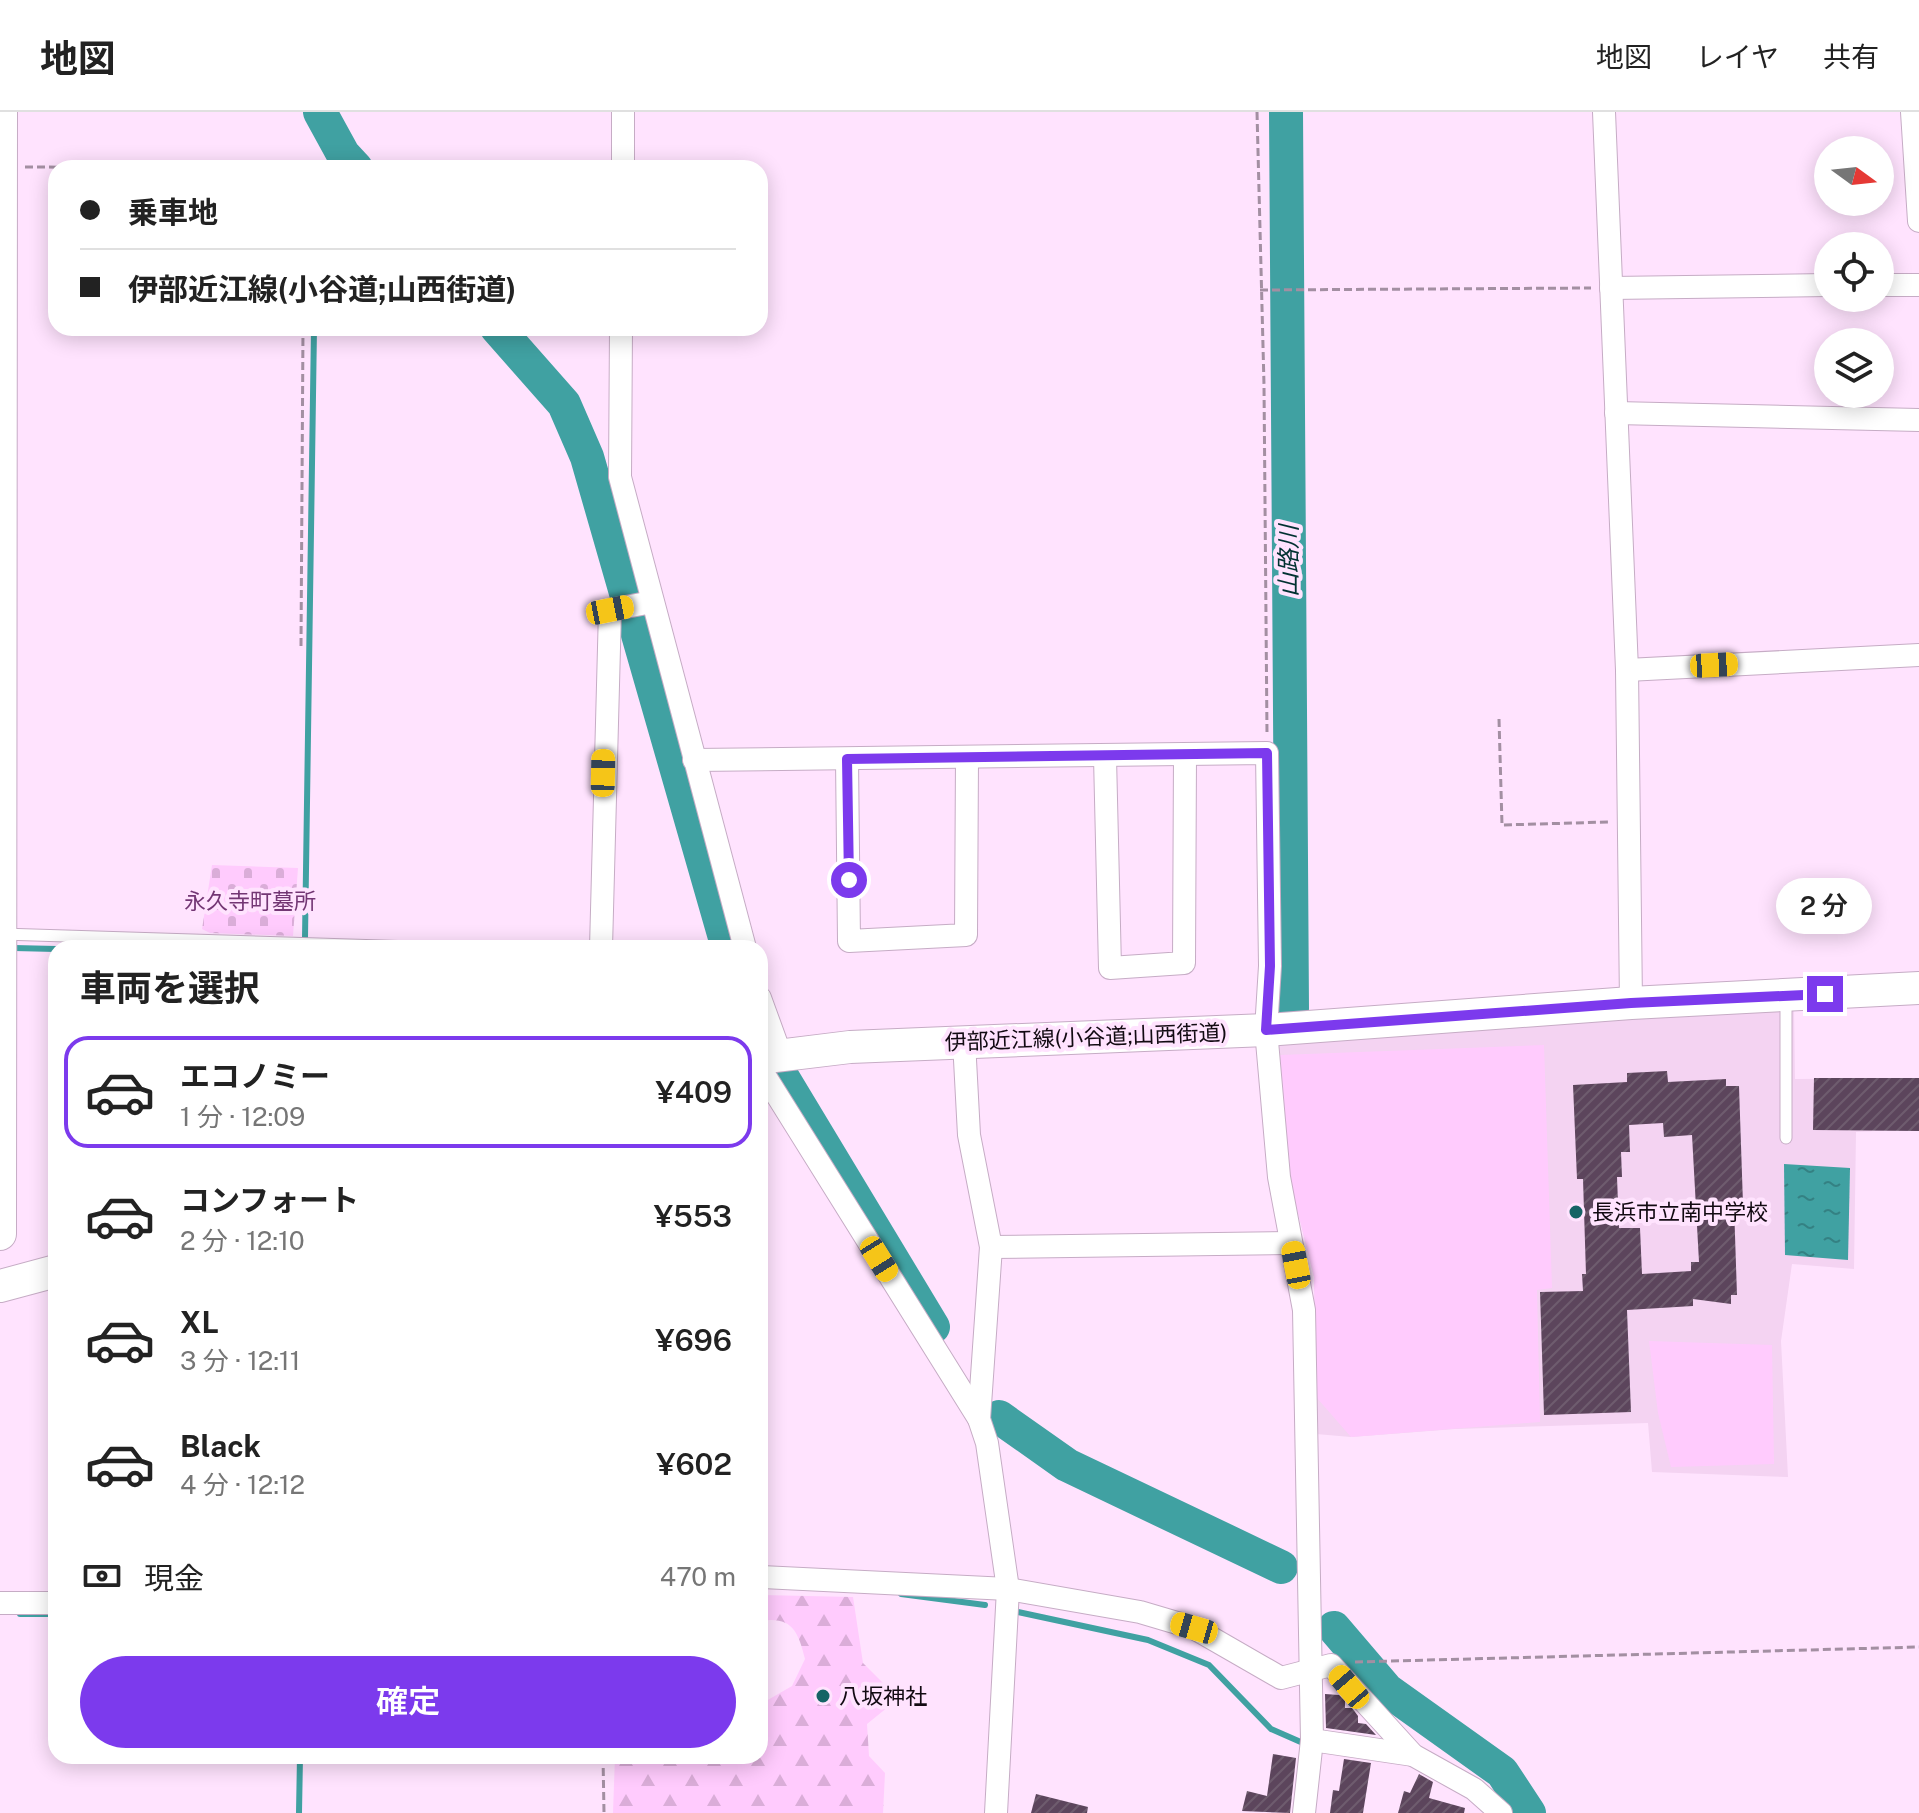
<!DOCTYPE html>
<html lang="ja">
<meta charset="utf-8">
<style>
:root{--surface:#fff;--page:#f2f2f2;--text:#222;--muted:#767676;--line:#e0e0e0;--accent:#7c3aed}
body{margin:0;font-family:"Public Sans","Noto Sans JP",sans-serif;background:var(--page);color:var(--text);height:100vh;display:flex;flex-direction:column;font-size:30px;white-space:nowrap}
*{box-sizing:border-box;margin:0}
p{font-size:26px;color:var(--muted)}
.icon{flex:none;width:44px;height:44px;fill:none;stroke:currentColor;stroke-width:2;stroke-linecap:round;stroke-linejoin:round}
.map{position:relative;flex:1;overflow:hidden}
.panel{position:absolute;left:48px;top:828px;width:720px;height:824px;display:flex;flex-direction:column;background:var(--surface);border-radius:24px;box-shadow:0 4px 20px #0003}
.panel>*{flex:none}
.hud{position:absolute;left:48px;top:48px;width:720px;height:176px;border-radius:24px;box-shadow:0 4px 20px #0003;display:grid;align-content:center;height:176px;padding:0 32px;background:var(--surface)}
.needle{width:52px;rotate:105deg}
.controls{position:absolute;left:1814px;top:24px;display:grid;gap:16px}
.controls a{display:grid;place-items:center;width:80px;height:80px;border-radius:50%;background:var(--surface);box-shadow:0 4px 20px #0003;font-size:40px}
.end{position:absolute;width:36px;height:36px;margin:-18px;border:10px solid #7c3aed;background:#fff;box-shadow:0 0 0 4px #fff}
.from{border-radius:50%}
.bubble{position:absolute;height:56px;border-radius:28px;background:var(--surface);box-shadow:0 4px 20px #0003;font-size:26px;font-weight:600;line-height:56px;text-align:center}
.car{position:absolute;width:24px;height:48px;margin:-24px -12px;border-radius:10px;box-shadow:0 0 6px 2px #0007;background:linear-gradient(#f5c518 24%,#345 0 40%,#f5c518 0 76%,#345 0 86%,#f5c518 0)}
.hud b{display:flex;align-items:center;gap:28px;height:76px;font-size:30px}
.hud b+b{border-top:2px solid var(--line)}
.hud i{width:20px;height:20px;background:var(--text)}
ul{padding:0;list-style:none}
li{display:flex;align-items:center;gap:24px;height:112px;margin:0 16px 12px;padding:0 16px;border:4px solid transparent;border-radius:24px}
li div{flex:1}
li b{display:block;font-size:30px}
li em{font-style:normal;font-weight:600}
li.active{border-color:var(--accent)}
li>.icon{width:72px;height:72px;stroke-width:1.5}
h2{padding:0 32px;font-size:36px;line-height:96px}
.pay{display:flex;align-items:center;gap:20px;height:88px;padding:0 32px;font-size:30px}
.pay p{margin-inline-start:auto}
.button{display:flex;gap:16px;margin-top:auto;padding:16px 32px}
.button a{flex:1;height:92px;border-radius:48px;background:var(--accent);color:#fff;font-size:32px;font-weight:600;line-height:92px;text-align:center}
header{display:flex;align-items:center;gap:48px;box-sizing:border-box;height:112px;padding:0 40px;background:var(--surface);border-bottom:2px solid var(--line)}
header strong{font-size:38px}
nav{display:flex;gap:44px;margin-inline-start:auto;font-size:28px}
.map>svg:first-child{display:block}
.built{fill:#f4d3f2}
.forest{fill:url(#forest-firs)}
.cemetery{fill:url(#cemetery-stones)}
.garden{fill:#ffcbfd}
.water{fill:url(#water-ripples)}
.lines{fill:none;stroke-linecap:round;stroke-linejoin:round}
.stream{stroke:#40a1a2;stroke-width:6}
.river{stroke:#40a1a2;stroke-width:34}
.building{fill:url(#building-hatch);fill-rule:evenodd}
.lane-casing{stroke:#c6acc5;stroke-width:13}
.street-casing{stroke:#c6acc5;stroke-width:24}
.secondary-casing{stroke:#c6acc5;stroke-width:34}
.path{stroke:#a38fa2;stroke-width:3;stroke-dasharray:8 4;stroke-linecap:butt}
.lane{stroke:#fff;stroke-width:11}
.street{stroke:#fff;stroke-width:22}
.secondary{stroke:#fff;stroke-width:32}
.route{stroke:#7c3aed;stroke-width:10}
.poi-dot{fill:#156465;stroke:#ffe3fe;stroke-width:3}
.labels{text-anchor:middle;stroke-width:8;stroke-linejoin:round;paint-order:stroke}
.park-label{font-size:22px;fill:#733674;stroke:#ffe3fe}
.street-label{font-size:22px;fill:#120a12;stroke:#ffe3fe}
.poi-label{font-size:22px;fill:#120a12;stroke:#ffe3fe;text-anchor:start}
.water-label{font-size:24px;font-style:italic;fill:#013131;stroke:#ffe3fe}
</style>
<header>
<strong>地図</strong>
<nav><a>地図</a><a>レイヤ</a><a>共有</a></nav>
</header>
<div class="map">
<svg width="1919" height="1701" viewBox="0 0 1919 1701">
<defs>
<pattern id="forest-firs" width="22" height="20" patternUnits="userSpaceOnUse" patternTransform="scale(2)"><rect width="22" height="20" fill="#ffcbfd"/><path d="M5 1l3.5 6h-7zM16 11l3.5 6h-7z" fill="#daadd8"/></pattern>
<pattern id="cemetery-stones" width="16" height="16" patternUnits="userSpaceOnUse" patternTransform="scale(2)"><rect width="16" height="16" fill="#ffcbfd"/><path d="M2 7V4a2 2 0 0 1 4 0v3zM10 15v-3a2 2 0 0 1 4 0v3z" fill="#daadd8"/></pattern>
<pattern id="water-ripples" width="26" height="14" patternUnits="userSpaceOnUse" patternTransform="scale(2)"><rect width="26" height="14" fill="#40a1a2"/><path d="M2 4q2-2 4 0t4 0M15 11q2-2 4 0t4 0" fill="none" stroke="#348183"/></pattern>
<pattern id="building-hatch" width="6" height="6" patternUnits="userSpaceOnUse" patternTransform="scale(2)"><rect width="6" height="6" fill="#5c455c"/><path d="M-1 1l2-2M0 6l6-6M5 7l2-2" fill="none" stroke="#6e5c6e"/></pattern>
</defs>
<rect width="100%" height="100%" fill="#ffe3fe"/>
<path class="built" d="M 1794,896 L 1795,967 L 1919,966 L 1919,1017 L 1856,1020 L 1854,1157 L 1792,1152 L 1781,1229 L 1788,1365 L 1652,1360 L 1648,1311 L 1455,1317 L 1351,1325 L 1316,1322 L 1314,1165 L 1285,1048 L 1275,925 Z"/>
<path class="forest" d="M 760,1483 L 853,1485 L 863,1551 L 884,1572 L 888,1595 L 867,1612 L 869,1644 L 885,1661 L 883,1701 L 613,1701 L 615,1644 L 760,1644 L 760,1588 L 766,1589 L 792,1574 L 805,1547 C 798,1519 792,1504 760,1509 Z"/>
<path class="cemetery" d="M 212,753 L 298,756 L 293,824 L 210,821 L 202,817 Z"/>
<g class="garden">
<path d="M 1544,933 L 1552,1176 L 1537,1178 L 1540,1310 L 1351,1325 L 1317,1286 L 1314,1165 L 1285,1048 L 1280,943 Z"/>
<path d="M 1649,1229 L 1772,1233 L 1774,1352 L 1671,1355 L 1658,1301 Z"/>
</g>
<path class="water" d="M 1784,1052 L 1850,1056 L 1848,1148 L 1785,1143 Z"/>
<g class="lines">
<g class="stream">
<path d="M 305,826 L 314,216"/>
<path d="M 14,836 L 56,837"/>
<path d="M 901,1482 L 985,1493"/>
<path d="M 1018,1500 L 1148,1528 L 1209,1553 L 1271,1617 L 1303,1631"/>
<path d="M 20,1502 L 56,1502"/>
<path d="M 299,1701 L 300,1644"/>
</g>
<g class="river">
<path d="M 320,0 L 343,42 L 356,56"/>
<path d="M 1286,0 L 1292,897"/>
<path d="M 497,216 L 564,292 L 587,345 L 728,836"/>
<path d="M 760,928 L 933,1215"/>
<path d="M 999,1305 L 1067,1353 L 1281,1455"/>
<path d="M 1334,1516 L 1387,1578 L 1502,1660 L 1529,1701"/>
</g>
</g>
<g class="building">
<path d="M 1667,959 L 1668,970 L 1726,967 L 1726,974 L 1739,974 L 1743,1092 L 1734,1093 L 1737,1183 L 1731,1183 L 1731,1192 L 1693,1187 L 1693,1194 L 1627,1198 L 1631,1300 L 1544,1303 L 1540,1180 L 1583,1179 L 1582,1162 L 1586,1162 L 1583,1067 L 1577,1067 L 1573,973 L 1627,970 L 1627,961 ZM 1663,1011 L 1664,1025 L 1692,1023 L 1699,1150 L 1691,1150 L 1691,1159 L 1642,1162 L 1640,1116 L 1619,1116 L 1617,1065 L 1622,1065 L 1621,1040 L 1630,1040 L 1629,1013 Z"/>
<path d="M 1814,966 L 1919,966 L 1919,1019 L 1813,1018 Z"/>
<path d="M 1325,1582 L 1339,1583 L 1345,1589 L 1345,1596 L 1352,1596 L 1358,1604 L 1358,1611 L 1366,1612 L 1376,1623 L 1326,1616 Z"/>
<path d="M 1273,1642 L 1296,1646 L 1290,1701 L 1242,1699 L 1247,1679 L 1267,1684 Z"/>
<path d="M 1344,1647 L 1371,1651 L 1363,1701 L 1330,1701 L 1333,1678 L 1339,1679 Z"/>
<path d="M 1419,1662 L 1433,1670 L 1429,1686 L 1465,1696 L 1464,1701 L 1398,1701 L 1404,1679 L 1410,1681 Z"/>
<path d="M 1036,1682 L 1088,1695 L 1087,1701 L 1031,1701 Z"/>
</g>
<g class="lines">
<defs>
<g id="lane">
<path d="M 2,822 L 446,836"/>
<path d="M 1786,885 L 1786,1026"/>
</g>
<g id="street">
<path d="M 1604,0 L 1627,558 L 1631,891"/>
<path d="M 1912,0 L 1919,109"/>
<path d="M 623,56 L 623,0"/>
<path d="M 1880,173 L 1919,173"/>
<path d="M 1611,176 L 1828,173"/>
<path d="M 621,216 L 620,365 L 745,836"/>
<path d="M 1616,301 L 1919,308"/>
<path d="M 1627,558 L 1919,543"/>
<path d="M 1105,645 L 1110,856 L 1184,851 L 1185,643"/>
<path d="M 847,647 L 849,829 L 966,823 L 967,646"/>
<path d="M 694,648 L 1267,641 L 1270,854 L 1266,918 L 1279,1065 L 1304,1198 L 1312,1628 L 1304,1701"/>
<path d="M 601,836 L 610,498 L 652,490"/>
<path d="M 760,886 L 780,941"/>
<path d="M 964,929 L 969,1023 L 991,1135 L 979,1307 L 987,1331 L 1008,1477 L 996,1701"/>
<path d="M 760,956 L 979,1307"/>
<path d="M 991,1135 L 1291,1131"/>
<path d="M 760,1465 L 1008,1477 L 1140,1500 L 1194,1516 L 1281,1566 L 1331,1553 L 1413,1643 L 1474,1677 L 1501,1701"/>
<path d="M 0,1491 L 56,1491"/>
<path d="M 1312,1628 L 1413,1643"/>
</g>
<g id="secondary">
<path d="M 760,946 L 850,935 L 1266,918 L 1631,891 L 1919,876"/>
<path d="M 0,1122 L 1,0"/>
<path d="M 0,1174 L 56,1159"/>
</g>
</defs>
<use href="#lane" class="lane-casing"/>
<use href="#street" class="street-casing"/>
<use href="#secondary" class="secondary-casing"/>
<g class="path">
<path d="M 1257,0 L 1264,273 L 1267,622"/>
<path d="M 25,55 L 250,56"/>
<path d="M 1260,178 L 1591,176"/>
<path d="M 301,534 L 303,216"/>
<path d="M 1499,607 L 1502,713 L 1609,710"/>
<path d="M 1355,1550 L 1919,1535"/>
<path d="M 603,1644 L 604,1701"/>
</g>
<use href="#lane" class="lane"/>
<use href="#street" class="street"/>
<use href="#secondary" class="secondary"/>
</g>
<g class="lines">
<path class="route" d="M 849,768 L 847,647 L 1267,641 L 1270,854 L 1266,918 L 1631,891 L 1825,882"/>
</g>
<g class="poi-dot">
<circle cx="1576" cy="1100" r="8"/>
<circle cx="823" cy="1584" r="8"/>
</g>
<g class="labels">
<g class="park-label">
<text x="250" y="797">永久寺町墓所</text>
</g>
<g class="street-label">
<text transform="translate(1086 925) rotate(-2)" y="8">伊部近江線(小谷道;山西街道)</text>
</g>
<g class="poi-label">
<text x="1592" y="1108">長浜市立南中学校</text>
<text x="839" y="1592">八坂神社</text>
</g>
<g class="water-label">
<text transform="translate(1289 449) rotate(-90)" y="8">山路川</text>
</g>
</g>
</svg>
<div class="controls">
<a><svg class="needle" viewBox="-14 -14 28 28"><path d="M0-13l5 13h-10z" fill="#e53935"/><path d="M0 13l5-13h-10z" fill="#767676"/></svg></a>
<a><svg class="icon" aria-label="locate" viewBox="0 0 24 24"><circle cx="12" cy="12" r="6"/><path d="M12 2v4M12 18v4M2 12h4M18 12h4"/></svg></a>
<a><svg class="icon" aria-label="layers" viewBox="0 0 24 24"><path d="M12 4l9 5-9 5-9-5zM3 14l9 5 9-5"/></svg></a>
</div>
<i class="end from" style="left:849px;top:768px"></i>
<i class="end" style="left:1825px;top:882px"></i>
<div class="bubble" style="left:1776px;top:766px;width:96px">2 分</div>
<i class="car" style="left:610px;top:498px;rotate:79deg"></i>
<i class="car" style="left:1714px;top:553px;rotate:87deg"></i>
<i class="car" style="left:603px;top:661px;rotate:1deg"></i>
<i class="car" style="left:879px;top:1147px;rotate:148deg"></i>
<i class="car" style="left:1296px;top:1153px;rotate:349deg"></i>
<i class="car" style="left:1194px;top:1516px;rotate:286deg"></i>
<i class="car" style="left:1349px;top:1575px;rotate:320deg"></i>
<div class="hud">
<b><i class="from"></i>乗車地</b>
<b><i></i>伊部近江線(小谷道;山西街道)</b>
</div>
<section class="panel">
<h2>車両を選択</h2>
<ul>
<li class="active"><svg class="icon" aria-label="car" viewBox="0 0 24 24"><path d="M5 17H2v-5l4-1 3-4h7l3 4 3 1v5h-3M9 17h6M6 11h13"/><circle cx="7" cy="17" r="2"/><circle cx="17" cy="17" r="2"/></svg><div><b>エコノミー</b><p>1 分 · 12:09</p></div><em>¥409</em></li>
<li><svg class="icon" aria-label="car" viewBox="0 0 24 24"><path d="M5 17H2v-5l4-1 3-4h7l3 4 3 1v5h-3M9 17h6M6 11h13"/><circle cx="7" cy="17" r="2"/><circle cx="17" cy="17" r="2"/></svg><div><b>コンフォート</b><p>2 分 · 12:10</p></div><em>¥553</em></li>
<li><svg class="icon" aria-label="car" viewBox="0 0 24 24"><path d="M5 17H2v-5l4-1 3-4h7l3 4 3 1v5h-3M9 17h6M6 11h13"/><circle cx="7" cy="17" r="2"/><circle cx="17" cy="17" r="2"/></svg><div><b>XL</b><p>3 分 · 12:11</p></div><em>¥696</em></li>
<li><svg class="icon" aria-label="car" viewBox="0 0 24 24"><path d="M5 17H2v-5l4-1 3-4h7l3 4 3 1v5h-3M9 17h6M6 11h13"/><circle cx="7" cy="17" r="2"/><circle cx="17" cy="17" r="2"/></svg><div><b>Black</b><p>4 分 · 12:12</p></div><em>¥602</em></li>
</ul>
<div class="pay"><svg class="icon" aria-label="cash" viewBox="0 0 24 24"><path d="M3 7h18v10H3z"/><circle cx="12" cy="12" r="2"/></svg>現金<p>470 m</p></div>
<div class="button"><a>確定</a></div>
</section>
</div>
